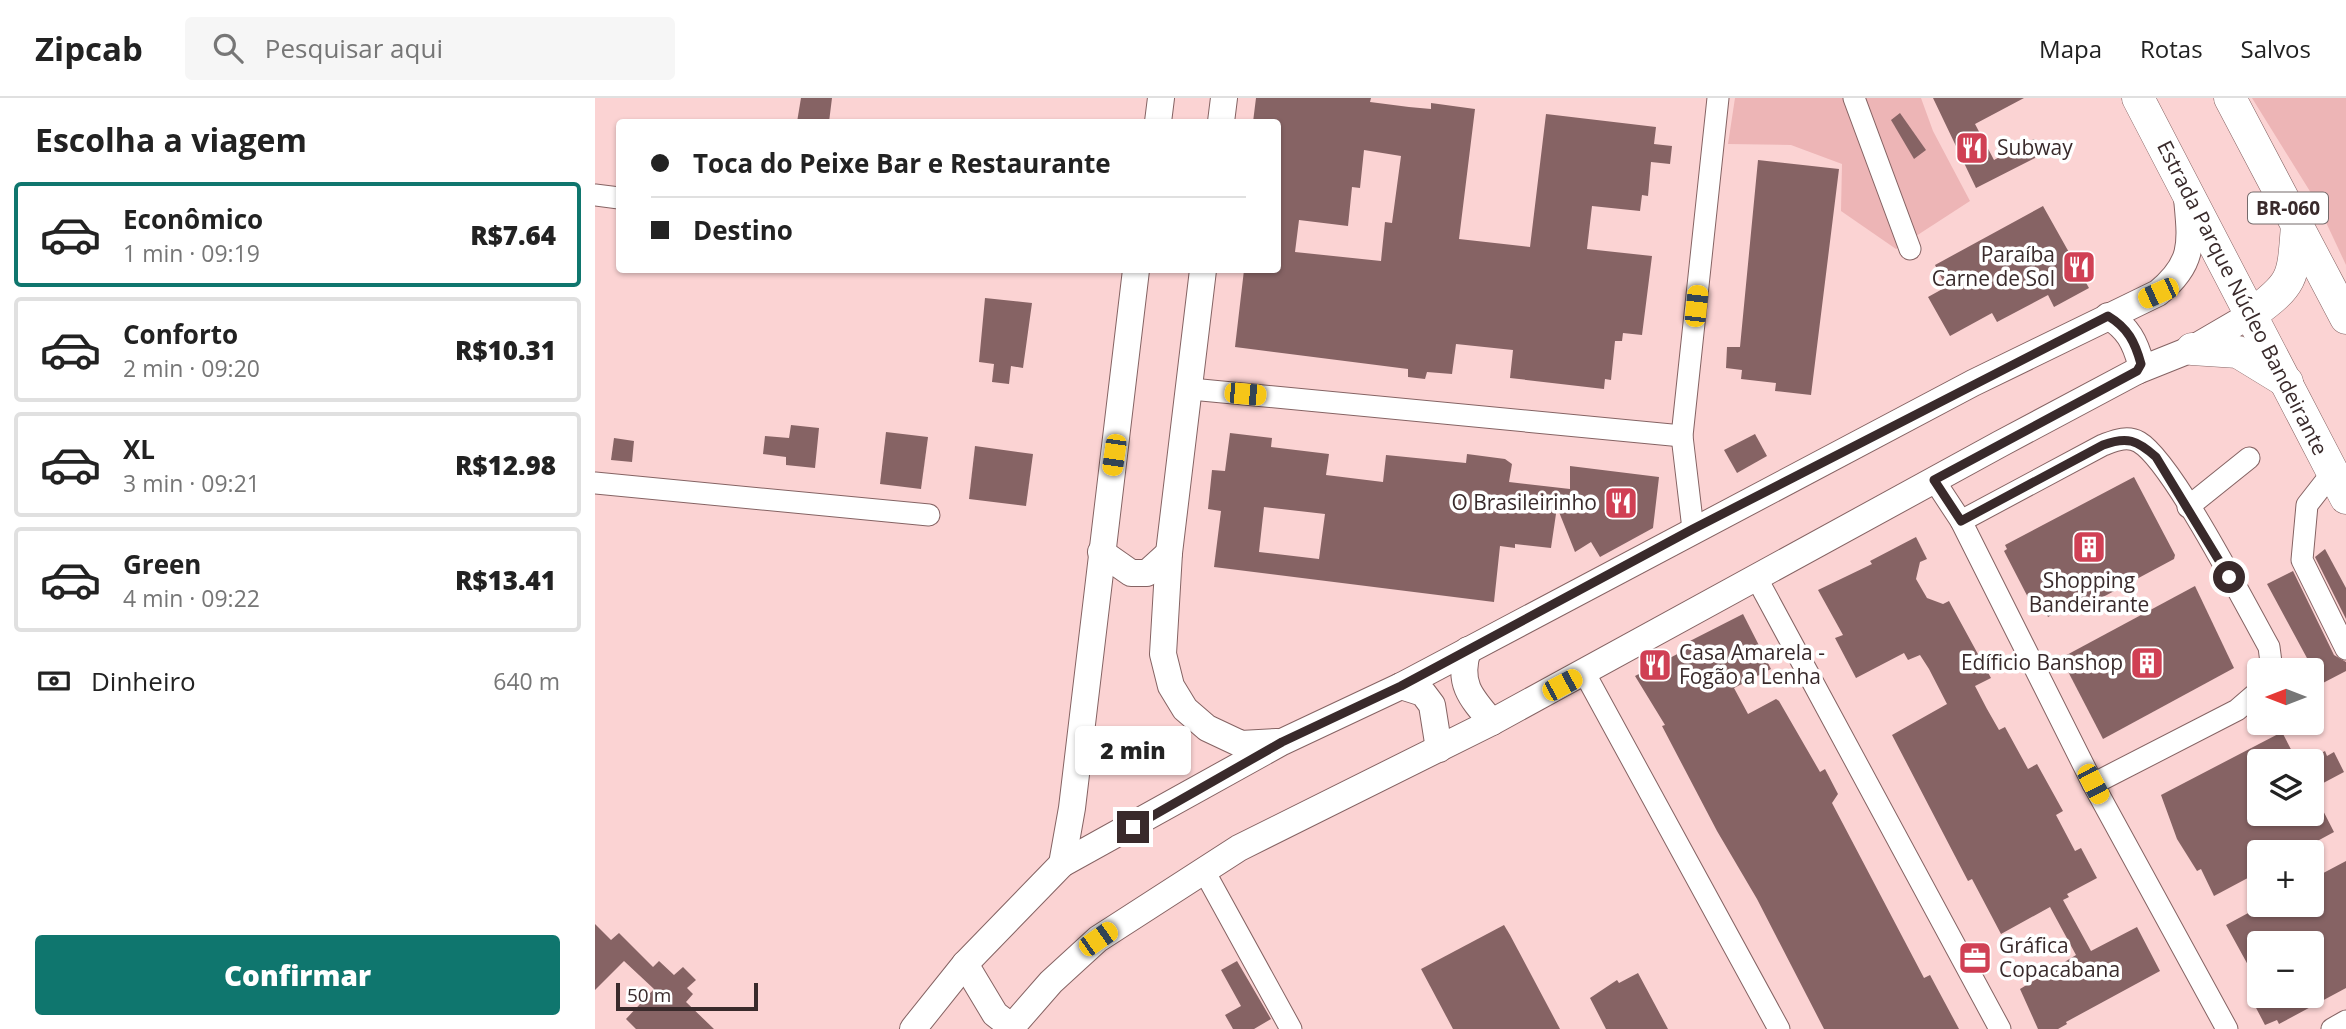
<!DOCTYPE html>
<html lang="pt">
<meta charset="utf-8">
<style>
:root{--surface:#fff;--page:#f6f6f6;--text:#222;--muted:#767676;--line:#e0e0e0;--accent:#0f766e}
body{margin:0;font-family:"Open Sans",sans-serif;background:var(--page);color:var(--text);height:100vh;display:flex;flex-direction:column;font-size:26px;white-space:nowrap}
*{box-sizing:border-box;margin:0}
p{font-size:23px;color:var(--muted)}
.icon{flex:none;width:38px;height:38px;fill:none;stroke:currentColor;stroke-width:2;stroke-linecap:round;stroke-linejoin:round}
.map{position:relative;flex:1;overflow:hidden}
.details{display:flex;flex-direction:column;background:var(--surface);width:595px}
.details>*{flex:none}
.guide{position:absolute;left:21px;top:21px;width:665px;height:154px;border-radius:7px;box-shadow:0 2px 5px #0004;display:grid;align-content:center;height:154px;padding:0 35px;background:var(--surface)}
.needle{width:46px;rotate:270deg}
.buttons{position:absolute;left:1652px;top:560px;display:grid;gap:14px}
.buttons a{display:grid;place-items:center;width:77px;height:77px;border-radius:7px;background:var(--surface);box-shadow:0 2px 5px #0004;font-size:35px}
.scale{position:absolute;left:21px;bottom:18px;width:142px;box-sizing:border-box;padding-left:7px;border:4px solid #392a2b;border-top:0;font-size:19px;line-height:24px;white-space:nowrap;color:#392a2b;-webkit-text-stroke:5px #fff;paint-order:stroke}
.end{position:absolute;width:32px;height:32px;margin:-16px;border:9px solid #392a2b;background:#fff;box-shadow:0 0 0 4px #fff}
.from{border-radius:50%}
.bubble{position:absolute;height:49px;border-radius:7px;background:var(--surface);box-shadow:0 2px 5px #0004;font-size:23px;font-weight:800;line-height:49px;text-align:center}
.car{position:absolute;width:21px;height:42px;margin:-21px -10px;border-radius:9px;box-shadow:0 0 5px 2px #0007;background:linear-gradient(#f5c518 24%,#345 0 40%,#f5c518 0 76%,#345 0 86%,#f5c518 0)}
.guide b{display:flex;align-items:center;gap:24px;height:66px;font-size:26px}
.guide b+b{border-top:2px solid var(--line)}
.guide i{width:18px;height:18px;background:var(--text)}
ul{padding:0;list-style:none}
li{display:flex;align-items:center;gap:21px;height:105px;margin:0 14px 10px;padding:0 21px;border:4px solid var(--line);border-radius:7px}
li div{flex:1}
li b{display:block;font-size:26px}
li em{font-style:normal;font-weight:800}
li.on{border-color:var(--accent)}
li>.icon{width:63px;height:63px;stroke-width:1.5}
h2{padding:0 35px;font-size:32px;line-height:84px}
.pay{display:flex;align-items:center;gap:18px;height:77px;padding:0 35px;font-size:26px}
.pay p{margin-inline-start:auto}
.primary-button{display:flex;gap:14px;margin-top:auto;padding:14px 35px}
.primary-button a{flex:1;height:80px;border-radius:7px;background:var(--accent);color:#fff;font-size:28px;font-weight:800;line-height:80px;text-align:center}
header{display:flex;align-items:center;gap:42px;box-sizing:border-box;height:98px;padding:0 35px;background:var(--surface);border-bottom:2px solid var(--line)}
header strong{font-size:33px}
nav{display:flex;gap:38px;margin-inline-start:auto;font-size:24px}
.search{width:490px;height:63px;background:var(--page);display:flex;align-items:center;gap:18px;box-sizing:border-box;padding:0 24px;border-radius:7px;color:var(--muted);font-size:26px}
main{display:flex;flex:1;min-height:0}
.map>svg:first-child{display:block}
.green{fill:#edb5b6}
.building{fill:#866364;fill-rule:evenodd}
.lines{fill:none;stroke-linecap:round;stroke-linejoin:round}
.minor-casing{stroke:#856363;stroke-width:23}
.major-casing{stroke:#856363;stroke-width:28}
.highway-casing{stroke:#856363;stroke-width:33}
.minor{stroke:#fff;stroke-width:21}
.major{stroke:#fff;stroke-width:26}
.highway{stroke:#fff;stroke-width:32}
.route{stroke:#392a2b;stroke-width:9}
.labels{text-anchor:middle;stroke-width:7;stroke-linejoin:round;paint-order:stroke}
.shield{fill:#fff;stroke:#746a6b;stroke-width:2}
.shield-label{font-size:19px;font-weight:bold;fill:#392a2b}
.poi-label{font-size:21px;fill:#392a2b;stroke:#fff;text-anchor:start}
.street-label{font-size:21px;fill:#392a2b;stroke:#fff}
</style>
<header>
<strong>Zipcab</strong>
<div class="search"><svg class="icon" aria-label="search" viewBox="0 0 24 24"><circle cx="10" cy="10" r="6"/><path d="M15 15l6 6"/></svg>Pesquisar aqui</div>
<nav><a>Mapa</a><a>Rotas</a><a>Salvos</a></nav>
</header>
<main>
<section class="details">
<h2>Escolha a viagem</h2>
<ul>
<li class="on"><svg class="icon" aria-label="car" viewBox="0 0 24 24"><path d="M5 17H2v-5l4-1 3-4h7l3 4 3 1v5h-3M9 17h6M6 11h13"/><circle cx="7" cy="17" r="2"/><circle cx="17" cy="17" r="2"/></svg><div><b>Econômico</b><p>1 min · 09:19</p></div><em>R$7.64</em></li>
<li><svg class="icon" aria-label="car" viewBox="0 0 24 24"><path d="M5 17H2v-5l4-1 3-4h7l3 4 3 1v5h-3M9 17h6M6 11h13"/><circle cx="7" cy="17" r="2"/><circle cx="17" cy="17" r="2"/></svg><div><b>Conforto</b><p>2 min · 09:20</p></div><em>R$10.31</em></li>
<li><svg class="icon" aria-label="car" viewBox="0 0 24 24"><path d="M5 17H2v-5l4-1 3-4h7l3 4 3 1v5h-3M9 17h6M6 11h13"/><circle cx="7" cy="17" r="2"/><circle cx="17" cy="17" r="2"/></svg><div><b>XL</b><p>3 min · 09:21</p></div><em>R$12.98</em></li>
<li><svg class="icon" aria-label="car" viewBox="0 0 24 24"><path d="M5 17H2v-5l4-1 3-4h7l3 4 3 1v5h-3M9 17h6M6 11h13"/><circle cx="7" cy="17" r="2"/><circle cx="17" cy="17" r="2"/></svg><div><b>Green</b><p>4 min · 09:22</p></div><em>R$13.41</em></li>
</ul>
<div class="pay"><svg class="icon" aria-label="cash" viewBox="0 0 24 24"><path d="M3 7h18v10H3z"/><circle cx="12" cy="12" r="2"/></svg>Dinheiro<p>640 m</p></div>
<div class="primary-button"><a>Confirmar</a></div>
</section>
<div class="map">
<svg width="1751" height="931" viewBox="0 0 1751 931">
<rect width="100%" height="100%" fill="#fbd3d3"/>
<g class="green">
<path d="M 1140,0 L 1326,0 L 1338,33 L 1375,103 L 1301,151 L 1246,113 L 1247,66 L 1196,47 L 1133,46 Z"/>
<path d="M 1657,0 L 1751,0 L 1751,167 L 1721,103 Z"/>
</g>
<g class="building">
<path d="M 206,0 L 237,0 L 234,24 L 202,24 Z"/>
<path d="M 661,0 L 776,0 L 775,4 L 814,9 L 836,11 L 836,5 L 880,11 L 864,141 L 935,149 L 951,16 L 1061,29 L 1059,46 L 1077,48 L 1075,66 L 1056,64 L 1053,98 L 1047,97 L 1045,113 L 997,108 L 992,151 L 1057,158 L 1047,237 L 1028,235 L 1027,243 L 1020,243 L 1016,282 L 1010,281 L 1009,291 L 915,280 L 918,252 L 861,246 L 857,276 L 832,274 L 830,281 L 813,279 L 813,271 L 640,249 L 649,172 L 682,172 L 682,24 L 658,24 ZM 769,52 L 806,58 L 797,125 L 790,124 L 786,163 L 700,154 L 704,122 L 753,128 L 757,89 L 765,90 Z"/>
<path d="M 1338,0 L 1429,0 L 1380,26 L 1399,62 L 1439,41 L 1448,56 L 1381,90 Z"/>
<path d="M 1305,15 L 1331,52 L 1319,61 L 1296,22 Z"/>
<path d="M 1163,62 L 1244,71 L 1216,297 L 1180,293 L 1181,285 L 1146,281 L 1147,272 L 1131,270 L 1132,249 L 1145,249 Z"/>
<path d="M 1448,108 L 1494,190 L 1459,209 L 1453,197 L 1402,224 L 1397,215 L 1355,238 L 1333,199 L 1351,189 L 1340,167 Z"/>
<path d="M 390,200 L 437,205 L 428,270 L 416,268 L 414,286 L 397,284 L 399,266 L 384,264 Z"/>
<path d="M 196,327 L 224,330 L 220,370 L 191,367 L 191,359 L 168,356 L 170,338 L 194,340 Z"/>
<path d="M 291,334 L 333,339 L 326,391 L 285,386 Z"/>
<path d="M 635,335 L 677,340 L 676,349 L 734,356 L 731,377 L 788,384 L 791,357 L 871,365 L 872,356 L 910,361 L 917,366 L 914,384 L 975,391 L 975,368 L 1064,379 L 1058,430 L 1005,459 L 996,444 L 980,454 L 962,409 L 956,450 L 920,446 L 920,450 L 905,448 L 899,504 L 619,469 L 626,413 L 613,411 L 617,372 L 630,373 ZM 669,409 L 730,416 L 724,461 L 664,454 Z"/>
<path d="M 1160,336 L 1172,358 L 1142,375 L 1129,352 Z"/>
<path d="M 19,340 L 39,343 L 37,364 L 16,362 Z"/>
<path d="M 380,348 L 438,356 L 431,408 L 374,401 Z"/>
<path d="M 1539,379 L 1580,457 L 1579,461 L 1480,514 L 1476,506 L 1453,519 L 1448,509 L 1440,513 L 1409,453 L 1412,451 L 1410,447 Z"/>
<path d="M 1321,439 L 1332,461 L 1325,464 L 1321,481 L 1332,500 L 1348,506 L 1354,503 L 1396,580 L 1380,588 L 1392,611 L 1404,632 L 1410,629 L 1433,671 L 1442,666 L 1468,713 L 1461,717 L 1480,753 L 1486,750 L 1502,780 L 1472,796 L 1474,799 L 1468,802 L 1496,853 L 1542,829 L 1565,873 L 1471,924 L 1472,926 L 1463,931 L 1443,931 L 1425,891 L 1481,857 L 1455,809 L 1406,836 L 1377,781 L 1373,783 L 1297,637 L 1352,606 L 1334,571 L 1325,557 L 1313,562 L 1309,555 L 1261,580 L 1240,540 L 1248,537 L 1223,492 L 1277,466 L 1275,463 Z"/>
<path d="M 1730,451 L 1751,490 L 1751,521 L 1720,459 Z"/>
<path d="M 1698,473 L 1739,557 L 1751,564 L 1751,573 L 1726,586 L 1672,486 Z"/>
<path d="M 1600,488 L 1639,570 L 1508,641 L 1466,560 Z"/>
<path d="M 1148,516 L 1176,571 L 1139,590 L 1153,616 L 1181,601 L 1184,603 L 1225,674 L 1230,671 L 1243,696 L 1237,705 L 1329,880 L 1335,877 L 1364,931 L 1229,931 L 1162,801 L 1122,733 L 1067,628 L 1070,627 L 1040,578 L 1092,551 L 1089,546 Z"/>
<path d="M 1687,634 L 1702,663 L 1664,663 L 1664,716 L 1717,716 L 1717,691 L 1739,734 L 1702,754 L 1664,754 L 1664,774 L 1619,798 L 1606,771 L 1602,773 L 1582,741 L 1566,697 Z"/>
<path d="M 1730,653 L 1732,658 L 1739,654 L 1749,674 L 1717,691 L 1717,660 Z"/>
<path d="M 1751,763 L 1751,890 L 1684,926 L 1682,922 L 1670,927 L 1659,906 L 1672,898 L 1717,898 L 1717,834 L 1696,845 L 1664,845 L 1664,887 L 1631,827 L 1668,807 L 1717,807 L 1717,781 Z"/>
<path d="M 0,826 L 16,842 L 24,835 L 58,869 L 64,863 L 79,877 L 88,869 L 101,882 L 92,890 L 98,896 L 91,904 L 119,931 L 41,931 L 31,921 L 59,891 L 29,863 L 0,892 Z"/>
<path d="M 909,827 L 915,837 L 965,931 L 858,931 L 826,871 Z"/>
<path d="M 642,863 L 676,921 L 659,931 L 638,931 L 630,917 L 646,908 L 626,872 Z"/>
<path d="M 1043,875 L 1073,931 L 1011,931 L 995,900 L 1022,882 L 1024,885 Z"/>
</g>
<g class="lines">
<defs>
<g id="minor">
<path d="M 1259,0 L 1315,151"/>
<path d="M 0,97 L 24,100"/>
<path d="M 596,291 L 1087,338"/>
<path d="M 1737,375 L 1712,407 L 1707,462 L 1751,551"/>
<path d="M 1339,382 L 1366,423 L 1498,686 L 1632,931"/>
<path d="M 0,385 L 334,417"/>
<path d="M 1593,409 L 1654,360"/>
<path d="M 1366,423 L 1508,347 C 1519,343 1532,337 1544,344 C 1577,363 1651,508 1674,549 L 1677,572"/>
<path d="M 1098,431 L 1087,338 L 1123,0"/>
<path d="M 1161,479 L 1405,931"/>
<path d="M 989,574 L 1184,931"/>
<path d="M 1498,686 L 1642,612 L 1664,593"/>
<path d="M 608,771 L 696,931"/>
<path d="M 1737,931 L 1751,923"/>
</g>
<g id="major">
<path d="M 563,24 L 566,0"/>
<path d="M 626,24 L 629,0"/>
<path d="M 608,172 L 574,455 L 568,556 L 576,588 L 590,611 L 612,630 L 646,646 L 682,644"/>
<path d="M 1513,218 C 1533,230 1540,244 1546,266 L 1542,273"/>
<path d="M 506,454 L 536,475 L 552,475 L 574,455"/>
<path d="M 873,552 C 862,585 876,600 897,624"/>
<path d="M 806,588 L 828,595 L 837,607 L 844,651"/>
<path d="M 467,766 L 477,710 L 541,172"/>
<path d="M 370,866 L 400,916 L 417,929"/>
<path d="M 318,931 L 370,866 L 467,766 L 687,644 L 806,588 L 1378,285 L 1563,195 C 1600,165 1596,144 1592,100"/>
<path d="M 415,931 L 456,884 L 503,841 L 644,750 L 897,624 L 1405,346 L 1542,273 L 1597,251 L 1657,216"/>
</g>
<g id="highway">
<path d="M 1543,0 L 1751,400"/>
<path d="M 1635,0 L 1751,220"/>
<path d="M 1657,216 C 1700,185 1698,179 1702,127"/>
<path d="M 1597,251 L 1643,254 L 1692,284"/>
</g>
</defs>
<use href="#minor" class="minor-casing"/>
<use href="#major" class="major-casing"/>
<use href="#highway" class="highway-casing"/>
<use href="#minor" class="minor"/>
<use href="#major" class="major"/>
<use href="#highway" class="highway"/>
</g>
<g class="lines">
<path class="route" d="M 538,729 L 687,644 L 806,588 L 1098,431 L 1513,218 C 1533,230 1540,244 1546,266 L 1542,273 L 1339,382 L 1366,423 L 1508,347 C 1532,338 1542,342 1561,359 L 1634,479"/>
</g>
<defs>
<symbol id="restaurant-square" viewBox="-11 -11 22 22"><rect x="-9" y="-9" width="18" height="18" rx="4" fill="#d04054" stroke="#fff"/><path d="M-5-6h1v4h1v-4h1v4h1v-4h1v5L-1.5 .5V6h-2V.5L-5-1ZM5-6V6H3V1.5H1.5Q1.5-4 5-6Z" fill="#fff"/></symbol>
<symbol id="building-square" viewBox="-11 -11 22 22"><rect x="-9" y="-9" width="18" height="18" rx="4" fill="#d04054" stroke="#fff"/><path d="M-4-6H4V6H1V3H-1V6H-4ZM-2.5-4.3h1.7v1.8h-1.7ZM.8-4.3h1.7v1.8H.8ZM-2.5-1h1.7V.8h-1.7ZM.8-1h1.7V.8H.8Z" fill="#fff"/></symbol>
<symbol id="office-square" viewBox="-11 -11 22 22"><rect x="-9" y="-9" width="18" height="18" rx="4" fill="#d04054" stroke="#fff"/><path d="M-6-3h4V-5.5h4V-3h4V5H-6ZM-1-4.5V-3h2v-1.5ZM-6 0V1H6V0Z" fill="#fff"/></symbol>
</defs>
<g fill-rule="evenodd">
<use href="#restaurant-square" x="1358" y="31" width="38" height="38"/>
<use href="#restaurant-square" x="1465" y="150" width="38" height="38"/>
<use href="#restaurant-square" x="1007" y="386" width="38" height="38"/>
<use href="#building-square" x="1475" y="430" width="38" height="38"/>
<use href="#building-square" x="1533" y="546" width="38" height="38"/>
<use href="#restaurant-square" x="1041" y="548" width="38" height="38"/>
<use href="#office-square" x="1361" y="841" width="38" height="38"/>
</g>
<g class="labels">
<rect class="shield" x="1653" y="94.5" width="80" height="31" rx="5"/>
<g class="shield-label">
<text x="1693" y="117">BR-060</text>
</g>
<g class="poi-label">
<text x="1402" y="57">Subway</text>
<text x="1460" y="164" text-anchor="end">Paraíba<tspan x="1460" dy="24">Carne de Sol</tspan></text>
<text x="1002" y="412" text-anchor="end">O Brasileirinho</text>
<text x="1494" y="490" text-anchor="middle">Shopping<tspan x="1494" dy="24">Bandeirante</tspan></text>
<text x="1084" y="562">Casa Amarela -<tspan x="1084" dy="24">Fogão a Lenha</tspan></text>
<text x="1528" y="572" text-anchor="end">Edíficio Banshop</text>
<text x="1404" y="855">Gráfica<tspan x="1404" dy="24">Copacabana</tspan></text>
</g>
<g class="street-label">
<text transform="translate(1647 200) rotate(63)" y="7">Estrada Parque Núcleo Bandeirante</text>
</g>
</g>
</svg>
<div class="buttons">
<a><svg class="needle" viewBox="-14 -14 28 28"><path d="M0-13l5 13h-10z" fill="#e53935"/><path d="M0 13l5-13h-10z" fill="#767676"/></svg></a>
<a><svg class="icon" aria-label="layers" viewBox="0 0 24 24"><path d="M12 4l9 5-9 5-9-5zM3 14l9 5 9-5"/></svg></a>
<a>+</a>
<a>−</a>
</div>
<div class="scale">50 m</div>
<i class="end from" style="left:1634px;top:479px"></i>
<i class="end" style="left:538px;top:729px"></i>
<div class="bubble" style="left:480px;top:628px;width:116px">2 min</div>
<i class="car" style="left:1563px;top:195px;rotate:246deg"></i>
<i class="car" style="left:1101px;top:208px;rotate:6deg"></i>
<i class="car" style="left:650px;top:296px;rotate:95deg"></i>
<i class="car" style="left:519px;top:357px;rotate:188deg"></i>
<i class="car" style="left:967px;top:587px;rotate:62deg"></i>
<i class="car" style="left:1498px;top:686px;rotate:152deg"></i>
<i class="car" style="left:503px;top:841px;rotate:55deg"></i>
<div class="guide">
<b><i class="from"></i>Toca do Peixe Bar e Restaurante</b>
<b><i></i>Destino</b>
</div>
</div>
</main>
